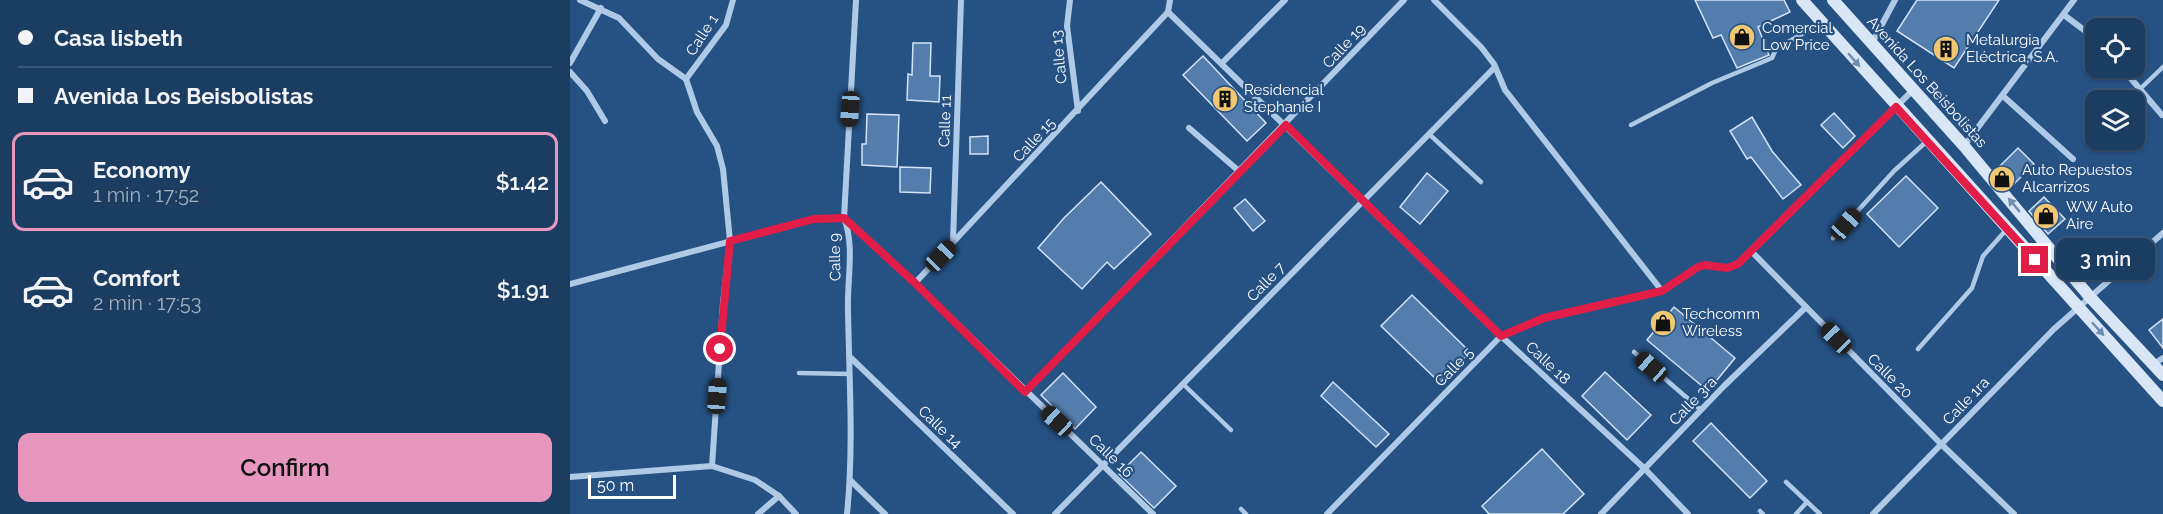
<!DOCTYPE html>
<meta charset="utf-8">
<style>
:root{--surface:#1c3d62;--page:#254468;--text:#f1f3f6;--muted:#a0aebe;--line:#3a5677;--accent:#e797bd}
body{margin:0;font-family:Raleway,sans-serif;background:var(--page);color:var(--text);height:100vh;display:flex;flex-direction:column;font-size:22px;white-space:nowrap}
*{box-sizing:border-box;margin:0}
p{font-size:20px;color:var(--muted)}
.icon{flex:none;width:33px;height:33px;fill:none;stroke:currentColor;stroke-width:2;stroke-linecap:round;stroke-linejoin:round}
.map{position:relative;flex:1;overflow:hidden}
.details{display:flex;flex-direction:column;background:var(--surface);width:570px}
.details>*{flex:none}
.hud{display:grid;align-content:center;height:132px;padding:0 18px;background:var(--surface)}
.buttons{position:absolute;left:1515px;top:18px;display:grid;gap:12px}
.buttons a{display:grid;place-items:center;width:60px;height:60px;border-radius:12px;background:var(--surface);box-shadow:0 2px 4px #0004,0 0 0 2px var(--line);font-size:30px}
.scale{position:absolute;left:18px;bottom:15px;width:88px;box-sizing:border-box;padding-left:6px;border:3px solid #fff;border-top:0;font-size:16px;line-height:21px;white-space:nowrap;color:#fff;-webkit-text-stroke:4px #265183;paint-order:stroke}
.end{position:absolute;width:27px;height:27px;margin:-14px;border:8px solid #e11d48;background:#fff;box-shadow:0 0 0 3px #fff}
.from{border-radius:50%}
.bubble{position:absolute;height:42px;border-radius:12px;background:var(--surface);box-shadow:0 2px 4px #0004,0 0 0 2px var(--line);font-size:20px;font-weight:600;line-height:42px;text-align:center}
.car{position:absolute;width:18px;height:36px;margin:-18px -9px;border-radius:8px;box-shadow:0 0 4px 2px #0007;background:linear-gradient(#222 24%,#8ab4d8 0 40%,#222 0 76%,#8ab4d8 0 86%,#222 0)}
.hud b{display:flex;align-items:center;gap:21px;height:57px;font-size:22px}
.hud b+b{border-top:2px solid var(--line)}
.hud i{width:15px;height:15px;background:var(--text)}
ul{padding:0;list-style:none}
li{display:flex;align-items:center;gap:18px;height:99px;margin:0 12px 9px;padding:0 6px;border:3px solid transparent;border-radius:12px}
li div{flex:1}
li b{display:block;font-size:22px}
li em{font-style:normal;font-weight:600}
li.on{border-color:var(--accent)}
li>.icon{width:54px;height:54px;stroke-width:1.5}
.cta{display:flex;gap:12px;margin-top:auto;padding:12px 18px}
.cta a{flex:1;height:69px;border-radius:12px;background:var(--accent);color:#111;font-size:24px;font-weight:600;line-height:69px;text-align:center}
main{display:flex;flex:1;min-height:0}
.map>svg:first-child{display:block}
.building{fill:#537dac;stroke:#d3e3f6;stroke-width:1.5}
.lines{fill:none;stroke-linecap:round;stroke-linejoin:round}
.service{stroke:#afcae7;stroke-width:4.5}
.minor{stroke:#afcae7;stroke-width:6}
.secondary{stroke:#d9e6f6;stroke-width:12}
.oneway{fill:#6e8db1}
.route{stroke:#e11d48;stroke-width:8}
.labels{text-anchor:middle;stroke-width:4.5;stroke-linejoin:round;paint-order:stroke}
.poi-label{font-size:15px;fill:#fff;stroke:#265183;text-anchor:start}
.street-label{font-size:15px;fill:#fff;stroke:#265183}
</style>
<main>
<section class="details">
<div class="hud">
<b><i class="from"></i>Casa lisbeth</b>
<b><i></i>Avenida Los Beisbolistas</b>
</div>
<ul>
<li class="on"><svg class="icon" aria-label="car" viewBox="0 0 24 24"><path d="M5 17H2v-5l4-1 3-4h7l3 4 3 1v5h-3M9 17h6M6 11h13"/><circle cx="7" cy="17" r="2"/><circle cx="17" cy="17" r="2"/></svg><div><b>Economy</b><p>1 min · 17:52</p></div><em>$1.42</em></li>
<li><svg class="icon" aria-label="car" viewBox="0 0 24 24"><path d="M5 17H2v-5l4-1 3-4h7l3 4 3 1v5h-3M9 17h6M6 11h13"/><circle cx="7" cy="17" r="2"/><circle cx="17" cy="17" r="2"/></svg><div><b>Comfort</b><p>2 min · 17:53</p></div><em>$1.91</em></li>
</ul>
<div class="cta"><a>Confirm</a></div>
</section>
<div class="map">
<svg width="1593" height="514" viewBox="0 0 1593 514">
<rect width="100%" height="100%" fill="#265183"/>
<g class="building">
<path d="M 1125,0 L 1214,0 L 1220,12 L 1188,27 L 1199,55 L 1167,68 L 1151,35 L 1143,38 Z"/>
<path d="M 1347,0 L 1429,0 L 1384,68 L 1327,31 Z"/>
<path d="M 343,43 L 361,43 L 360,76 L 370,76 L 369,102 L 337,100 L 338,74 L 342,75 Z"/>
<path d="M 633,56 L 696,123 L 677,141 L 613,75 Z"/>
<path d="M 1264,113 L 1285,136 L 1273,148 L 1251,125 Z"/>
<path d="M 297,114 L 329,115 L 327,167 L 292,165 L 292,144 L 296,144 Z"/>
<path d="M 1182,117 L 1202,151 L 1231,185 L 1213,199 L 1181,157 L 1177,159 L 1160,131 Z"/>
<path d="M 418,136 L 418,154 L 400,154 L 400,137 Z"/>
<path d="M 1448,148 L 1464,164 L 1440,188 L 1425,171 Z"/>
<path d="M 330,167 L 361,168 L 360,193 L 330,192 Z"/>
<path d="M 857,173 L 878,191 L 850,224 L 830,207 Z"/>
<path d="M 1336,176 L 1368,208 L 1329,247 L 1297,214 Z"/>
<path d="M 531,182 L 581,234 L 544,269 L 537,262 L 512,289 L 468,248 L 494,218 Z"/>
<path d="M 1474,197 L 1495,219 L 1478,234 L 1459,211 Z"/>
<path d="M 675,199 L 695,221 L 683,231 L 664,208 Z"/>
<path d="M 842,295 L 900,352 L 870,383 L 811,326 Z"/>
<path d="M 1104,307 L 1165,358 L 1138,391 L 1077,340 Z"/>
<path d="M 1593,319 L 1593,348 L 1579,330 Z"/>
<path d="M 1035,372 L 1081,415 L 1057,440 L 1012,396 Z"/>
<path d="M 493,373 L 526,407 L 505,429 L 471,395 Z"/>
<path d="M 763,382 L 819,434 L 806,447 L 751,396 Z"/>
<path d="M 1141,423 L 1197,481 L 1180,498 L 1123,441 Z"/>
<path d="M 972,449 L 1014,494 L 993,514 L 919,514 L 912,506 Z"/>
<path d="M 571,452 L 606,486 L 584,508 L 549,474 Z"/>
</g>
<g class="lines">
<g class="service">
<path d="M 1569,90 L 1593,67"/>
<path d="M 1061,125 L 1142,83 L 1202,58 L 1206,49 L 1251,23"/>
<path d="M 859,134 L 911,182"/>
<path d="M 1263,238 L 1324,171 L 1357,141"/>
<path d="M 1348,349 L 1402,288 L 1413,256 L 1437,229"/>
<path d="M 1064,352 L 1131,410"/>
<path d="M 229,373 L 280,374"/>
<path d="M 613,384 L 661,430"/>
<path d="M 1216,482 L 1250,514"/>
<path d="M 671,509 L 676,514"/>
<path d="M 1190,511 L 1193,514"/>
<path d="M 1226,514 L 1237,502"/>
</g>
<g class="minor">
<path d="M 10,0 L 49,18 L 88,59 L 116,79"/>
<path d="M 500,0 L 497,26 L 508,111"/>
<path d="M 864,0 L 911,47 L 924,64 L 935,90 L 1092,291"/>
<path d="M 598,12 L 931,336 L 1075,469 L 1118,514"/>
<path d="M 598,12 L 600,0"/>
<path d="M 1494,15 L 1526,39"/>
<path d="M 1302,43 L 1325,0"/>
<path d="M 653,62 L 715,0"/>
<path d="M 0,63 L 31,8"/>
<path d="M 1552,68 L 1592,115"/>
<path d="M 0,72 L 17,91 L 35,121"/>
<path d="M 116,79 L 127,112 L 147,146 L 153,169 L 160,241 L 153,303 L 142,466"/>
<path d="M 116,79 L 156,25 L 163,0"/>
<path d="M 1433,96 L 1503,159"/>
<path d="M 619,128 L 670,172"/>
<path d="M 1394,146 L 1504,0"/>
<path d="M 383,242 L 391,0"/>
<path d="M 1182,252 L 1371,444 L 1444,514"/>
<path d="M 345,283 L 598,12"/>
<path d="M 0,284 L 244,219 L 274,218 L 345,283 L 583,514"/>
<path d="M 281,358 L 443,514"/>
<path d="M 1584,364 L 1593,358"/>
<path d="M 455,392 L 834,0"/>
<path d="M 0,477 L 142,466 L 185,480 L 209,496 L 226,514"/>
<path d="M 280,480 L 315,514"/>
<path d="M 188,514 L 209,496"/>
<path d="M 277,514 C 284,445 279,377 278,309 C 277,279 285,246 274,218 L 286,0"/>
<path d="M 485,514 L 925,67"/>
<path d="M 757,514 L 931,336 L 974,318 L 1092,291 L 1128,267 L 1135,265 L 1157,268 L 1168,264 L 1343,90"/>
<path d="M 1031,514 L 1154,386 L 1236,307"/>
<path d="M 1303,514 L 1484,329 L 1593,233"/>
</g>
<g class="secondary">
<path d="M 1232,0 L 1593,401"/>
<path d="M 1263,0 L 1394,146 L 1519,296 L 1593,375"/>
</g>
</g>
<defs><path id="oneway-solid" d="M-6-.8H1V-3.2L6.5 0L1 3.2V.8H-6Z" transform="scale(1.5)"/></defs>
<g class="oneway">
<use href="#oneway-solid" transform="translate(1284 60) rotate(49)"/>
<use href="#oneway-solid" transform="translate(1444 205) rotate(-130)"/>
<use href="#oneway-solid" transform="translate(1528 329) rotate(48)"/>
</g>
<g class="lines">
<path class="route" d="M 150,349 L 160,241 L 244,219 L 274,218 L 345,283 L 455,392 L 716,125 L 931,336 L 974,318 L 1092,291 L 1128,267 L 1135,265 L 1157,268 L 1168,264 L 1326,107 L 1465,260"/>
</g>
<defs>
<symbol id="shop-disc" viewBox="-11 -11 22 22"><circle r="9.5" fill="#f0c874" stroke="#265183"/><path d="M-5-2.5h2.3a2.7 3.5 0 0 1 5.4 0H5L5.5 6h-11ZM-1.5-2.5h3a1.5 2.3 0 0 0-3 0Z" fill="#111"/></symbol>
<symbol id="building-disc" viewBox="-11 -11 22 22"><circle r="9.5" fill="#f0c874" stroke="#265183"/><path d="M-4-6H4V6H1V3H-1V6H-4ZM-2.5-4.3h1.7v1.8h-1.7ZM.8-4.3h1.7v1.8H.8ZM-2.5-1h1.7V.8h-1.7ZM.8-1h1.7V.8H.8Z" fill="#111"/></symbol>
</defs>
<g fill-rule="evenodd">
<use href="#shop-disc" x="1157" y="22" width="30" height="30"/>
<use href="#building-disc" x="1361" y="34" width="30" height="30"/>
<use href="#building-disc" x="640" y="84" width="30" height="30"/>
<use href="#shop-disc" x="1417" y="164" width="30" height="30"/>
<use href="#shop-disc" x="1461" y="201" width="30" height="30"/>
<use href="#shop-disc" x="1078" y="308" width="30" height="30"/>
</g>
<g class="labels">
<g class="poi-label">
<text x="1192" y="33">Comercial<tspan x="1192" dy="17">Low Price</tspan></text>
<text x="1396" y="45">Metalurgia<tspan x="1396" dy="17">Eléctrica, S.A.</tspan></text>
<text x="674" y="95">Residencial<tspan x="674" dy="17">Stephanie I</tspan></text>
<text x="1452" y="175">Auto Repuestos<tspan x="1452" dy="17">Alcarrizos</tspan></text>
<text x="1496" y="212">WW Auto<tspan x="1496" dy="17">Aire</tspan></text>
<text x="1112" y="319">Techcomm<tspan x="1112" dy="17">Wireless</tspan></text>
</g>
<g class="street-label">
<text transform="translate(132 35) rotate(-57)" y="5">Calle 1</text>
<text transform="translate(774 46) rotate(-47)" y="5">Calle 19</text>
<text transform="translate(489 57) rotate(-96)" y="5">Calle 13</text>
<text transform="translate(1357 82) rotate(48)" y="5">Avenida Los Beisbolistas</text>
<text transform="translate(375 121) rotate(-88)" y="5">Calle 11</text>
<text transform="translate(464 140) rotate(-47)" y="5">Calle 15</text>
<text transform="translate(265 257) rotate(-91)" y="5">Calle 9</text>
<text transform="translate(696 282) rotate(-46)" y="5">Calle 7</text>
<text transform="translate(978 363) rotate(43)" y="5">Calle 18</text>
<text transform="translate(884 367) rotate(-46)" y="5">Calle 5</text>
<text transform="translate(1320 376) rotate(45)" y="5">Calle 20</text>
<text transform="translate(1123 401) rotate(-46)" y="5">Calle 3ra</text>
<text transform="translate(1396 401) rotate(-46)" y="5">Calle 1ra</text>
<text transform="translate(370 427) rotate(44)" y="5">Calle 14</text>
<text transform="translate(541 456) rotate(44)" y="5">Calle 16</text>
</g>
</g>
</svg>
<div class="buttons">
<a><svg class="icon" aria-label="locate" viewBox="0 0 24 24"><circle cx="12" cy="12" r="6"/><path d="M12 2v4M12 18v4M2 12h4M18 12h4"/></svg></a>
<a><svg class="icon" aria-label="layers" viewBox="0 0 24 24"><path d="M12 4l9 5-9 5-9-5zM3 14l9 5 9-5"/></svg></a>
</div>
<div class="scale">50 m</div>
<i class="end from" style="left:150px;top:349px"></i>
<i class="end" style="left:1465px;top:260px"></i>
<div class="bubble" style="left:1486px;top:238px;width:99px">3 min</div>
<i class="car" style="left:280px;top:109px;rotate:184deg"></i>
<i class="car" style="left:1276px;top:224px;rotate:42deg"></i>
<i class="car" style="left:371px;top:256px;rotate:44deg"></i>
<i class="car" style="left:1266px;top:338px;rotate:316deg"></i>
<i class="car" style="left:1081px;top:367px;rotate:311deg"></i>
<i class="car" style="left:147px;top:396px;rotate:4deg"></i>
<i class="car" style="left:487px;top:421px;rotate:313deg"></i>
</div>
</main>
